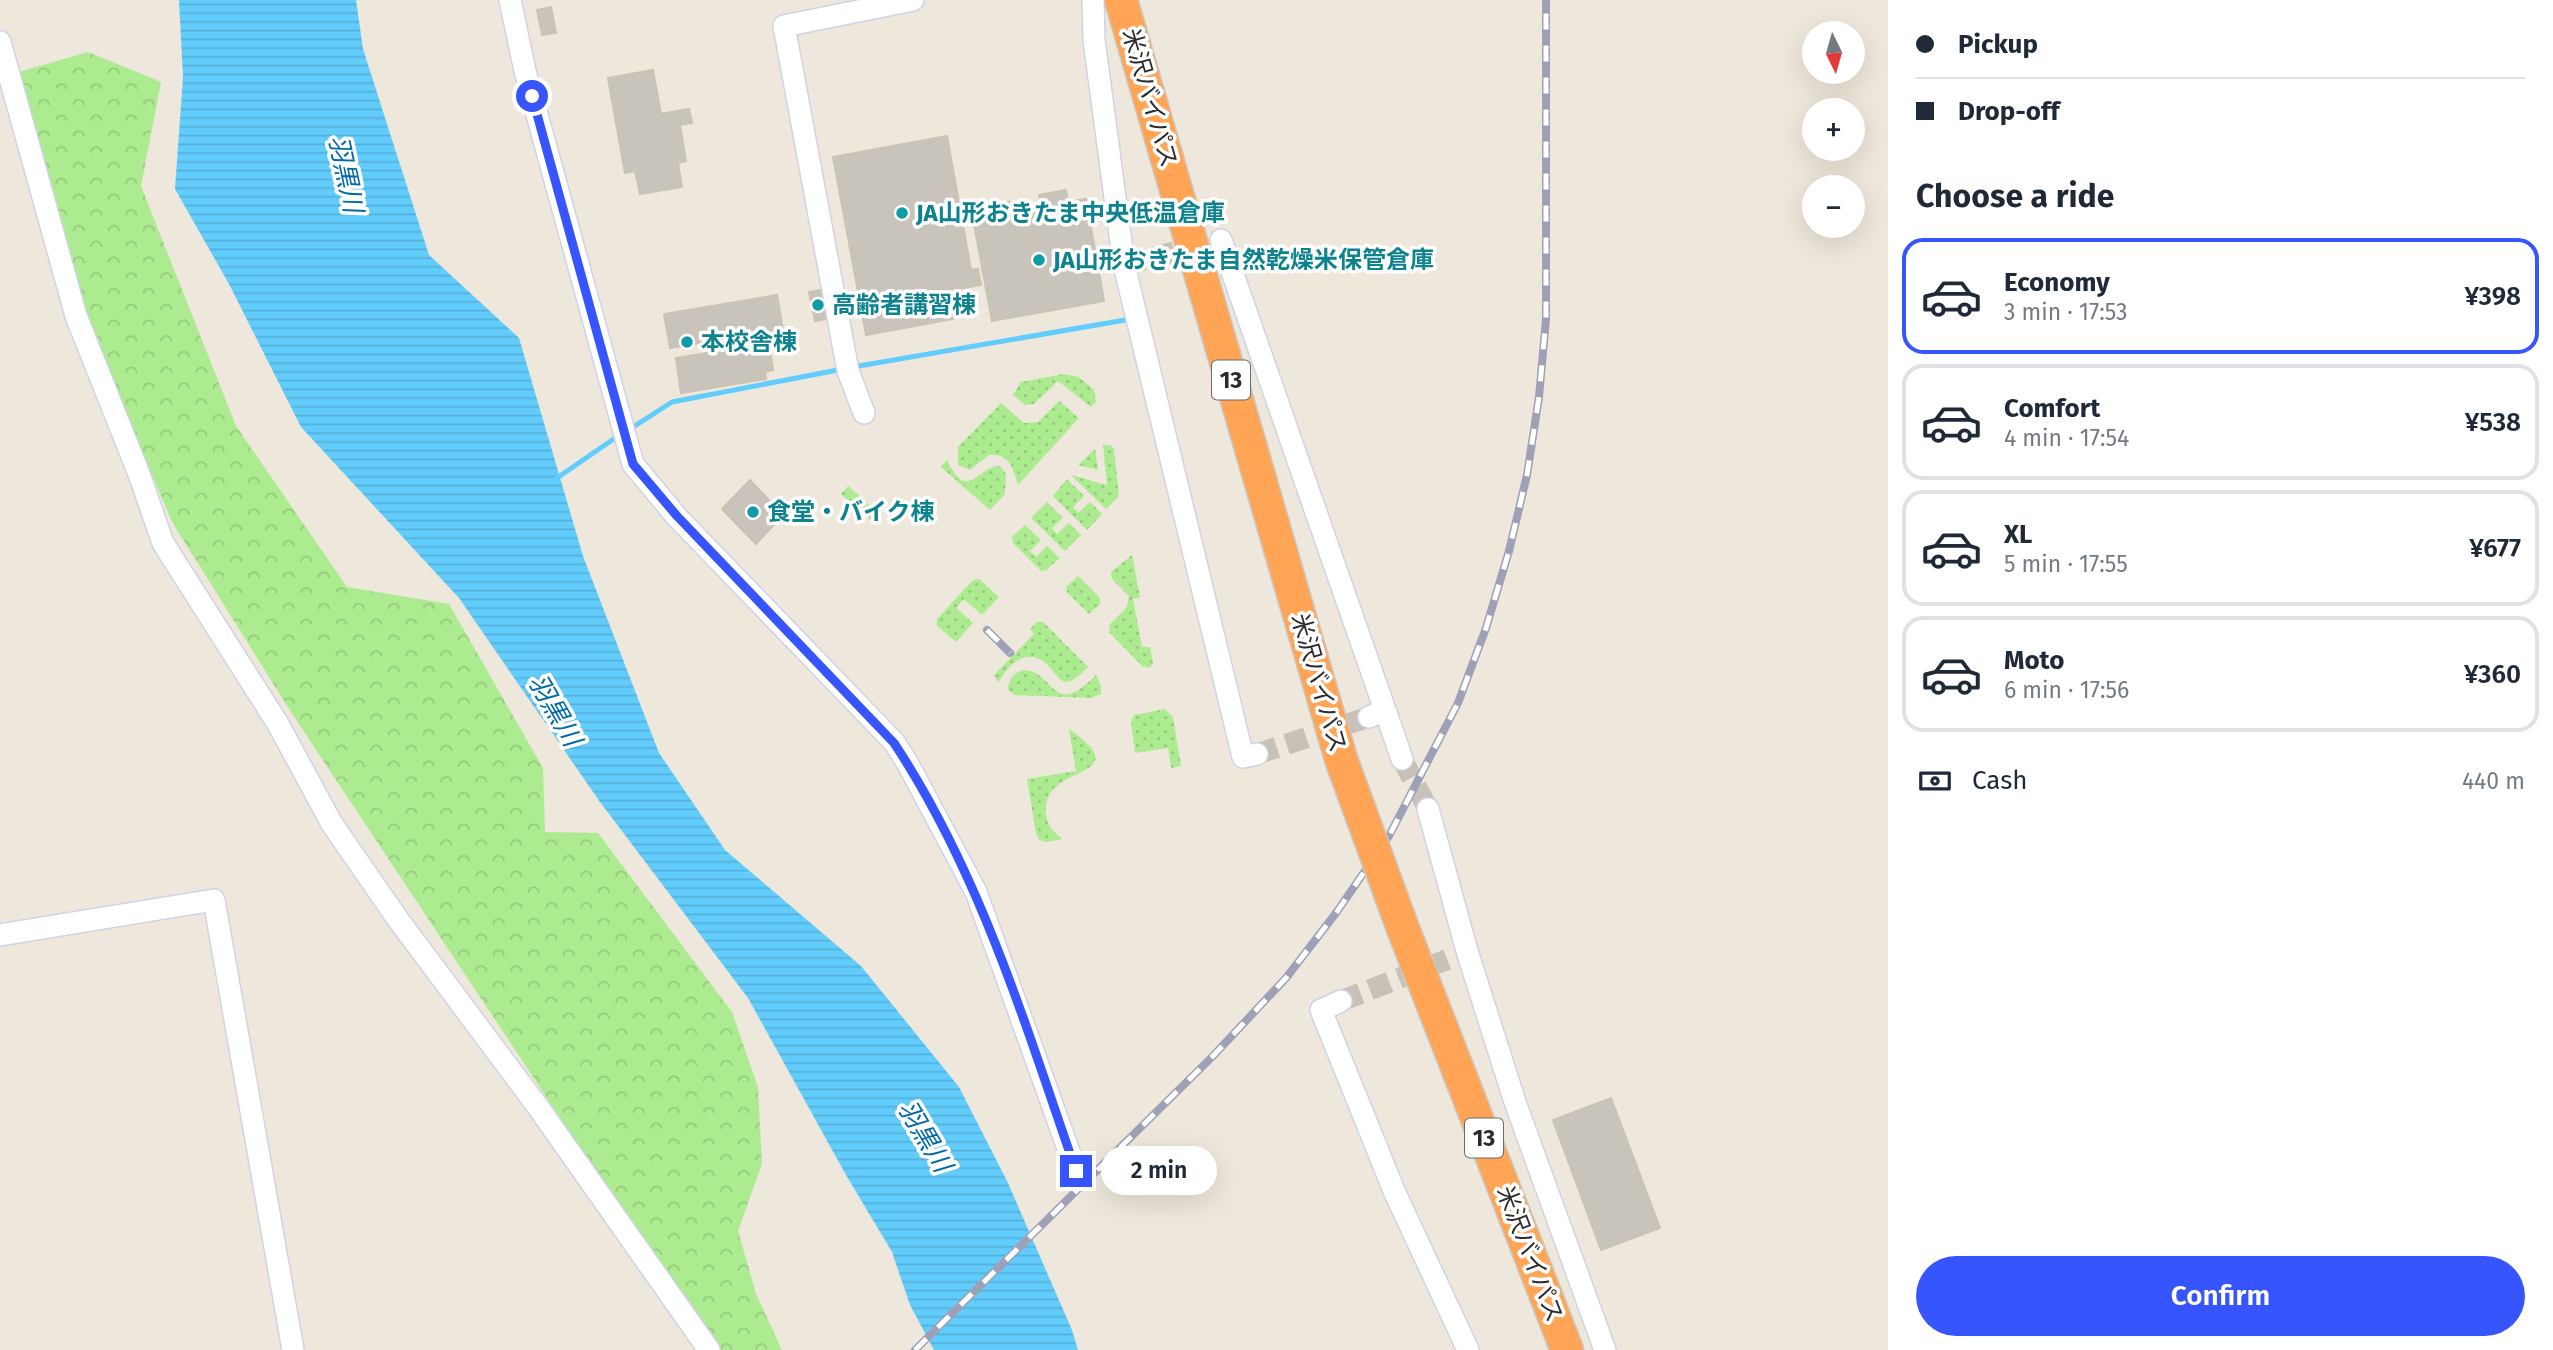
<!DOCTYPE html>
<meta charset="utf-8">
<style>
:root{--surface:#fff;--page:#f2f2f3;--text:#1f2937;--muted:#747a83;--line:#e0e1e3;--accent:#3755ff}
body{margin:0;font-family:"Fira Sans","Noto Sans JP",sans-serif;background:var(--page);color:var(--text);height:100vh;display:flex;flex-direction:column;font-size:26px;white-space:nowrap}
*{box-sizing:border-box;margin:0}
p{font-size:23px;color:var(--muted)}
.icon{flex:none;width:38px;height:38px;fill:none;stroke:currentColor;stroke-width:2;stroke-linecap:round;stroke-linejoin:round}
.map{position:relative;flex:1;overflow:hidden}
.drawer{display:flex;flex-direction:column;background:var(--surface);width:665px}
.drawer>*{flex:none}
.hud{display:grid;align-content:center;height:154px;padding:0 28px;background:var(--surface)}
.needle{width:46px;rotate:175deg}
.controls{position:absolute;left:1802px;top:21px;display:grid;gap:14px}
.controls a{display:grid;place-items:center;width:63px;height:63px;border-radius:50%;background:var(--surface);box-shadow:0 7px 28px #0002;font-size:35px}
.end{position:absolute;width:32px;height:32px;margin:-16px;border:9px solid #3755ff;background:#fff;box-shadow:0 0 0 4px #fff}
.from{border-radius:50%}
.bubble{position:absolute;height:49px;border-radius:24px;background:var(--surface);box-shadow:0 7px 28px #0002;font-size:23px;font-weight:600;line-height:49px;text-align:center}
.hud b{display:flex;align-items:center;gap:24px;height:66px;font-size:26px}
.hud b+b{border-top:2px solid var(--line)}
.hud i{width:18px;height:18px;background:var(--text)}
ul{padding:0;list-style:none}
li{display:flex;align-items:center;gap:21px;height:116px;margin:0 14px 10px;padding:0 14px;border:4px solid var(--line);border-radius:21px}
li div{flex:1}
li b{display:block;font-size:26px}
li em{font-style:normal;font-weight:600}
li.current{border-color:var(--accent)}
li>.icon{width:63px;height:63px;stroke-width:1.5}
h2{padding:0 28px;font-size:32px;line-height:84px}
.pay{display:flex;align-items:center;gap:18px;height:77px;padding:0 28px;font-size:26px}
.pay p{margin-inline-start:auto}
.button{display:flex;gap:14px;margin-top:auto;padding:14px 28px}
.button a{flex:1;height:80px;border-radius:42px;background:var(--accent);color:#fff;font-size:28px;font-weight:600;line-height:80px;text-align:center}
main{display:flex;flex:1;min-height:0}
.map>svg:first-child{display:block}
.grass{fill:url(#grass-dots)}
.forest{fill:url(#forest-crowns)}
.water{fill:url(#water-rules)}
.lines{fill:none;stroke-linecap:round;stroke-linejoin:round}
.stream{stroke:#62cdfc;stroke-width:5}
.building{fill:#c9c4bb;stroke:#cac3b4;stroke-width:2}
.minor-tunnel{stroke:#c7c1b8;stroke-width:21;stroke-dasharray:21 10;stroke-linecap:butt}
.minor-casing{stroke:#d0d3e5;stroke-width:24}
.highway-casing{stroke:#c8c8c8;stroke-width:35}
.minor{stroke:#fff;stroke-width:21}
.highway{stroke:#ffa555;stroke-width:32}
.rail-casing{stroke:#9da0b7;stroke-width:8}
.rail{stroke:#fff;stroke-width:5;stroke-dasharray:16;stroke-linecap:butt}
.highway-bridge-casing{stroke:#c8c8c8;stroke-width:35;stroke-linecap:butt}
.highway-bridge{stroke:#ffa555;stroke-width:32}
.route{stroke:#3755ff;stroke-width:9}
.culture-dot{fill:#0f9aa8;stroke:#fff;stroke-width:2.5}
.labels{text-anchor:middle;stroke-width:7;stroke-linejoin:round;paint-order:stroke}
.shield{fill:#fff;stroke:#6b6b6b;stroke-width:2}
.shield-label{font-size:23px;font-weight:bold;fill:#2b2b2b}
.street-label{font-size:24px;fill:#2b2b2b;stroke:#fff}
.culture-label{font-size:24px;font-weight:bold;fill:#0d838f;stroke:#fff;text-anchor:start}
.water-label{font-size:26px;font-style:italic;fill:#0069a9;stroke:#fff}
</style>
<main>
<div class="map">
<svg width="1888" height="1350" viewBox="0 0 1888 1350">
<defs>
<pattern id="grass-dots" width="8" height="8" patternUnits="userSpaceOnUse" patternTransform="scale(1.75)"><rect width="8" height="8" fill="#adeb91"/><path d="M2 2h.1M6 6h.1" fill="none" stroke="#95ca7d" stroke-width="1.8" stroke-linecap="round"/></pattern>
<pattern id="forest-crowns" width="20" height="18" patternUnits="userSpaceOnUse" patternTransform="scale(1.75)"><rect width="20" height="18" fill="#adeb91"/><path d="M2 6a3 3 0 1 1 6 0M12 15a3 3 0 1 1 6 0" fill="none" stroke="#95ca7d"/></pattern>
<pattern id="water-rules" width="6" height="5" patternUnits="userSpaceOnUse" patternTransform="scale(1.75)"><rect width="6" height="5" fill="#62cdfc"/><path d="M0 2.5h6" fill="none" stroke="#55b0d8"/></pattern>
</defs>
<rect width="100%" height="100%" fill="#eee7db"/>
<g class="grass">
<path d="M 1064,374 L 1079,377 L 1094,390 L 1096,402 L 1091,407 L 1058,381 L 1034,404 L 1025,405 L 1013,395 L 1021,382 Z"/>
<path d="M 1059,401 L 1079,418 L 1018,485 C 1013,470 1011,453 989,455 L 970,470 L 958,465 L 958,447 L 1001,403 L 1024,423 L 1038,422 Z"/>
<path d="M 1103,445 L 1110,445 L 1114,449 L 1119,496 L 1106,509 L 1071,475 L 1107,485 Z"/>
<path d="M 1095,449 L 1098,470 L 1078,465 Z"/>
<path d="M 947,460 C 968,505 979,464 1000,466 L 1006,474 L 1005,494 L 990,510 L 941,467 Z"/>
<path d="M 1067,479 L 1084,496 L 1073,507 L 1078,513 L 1090,502 L 1102,514 L 1087,530 L 1053,496 Z"/>
<path d="M 848,486 L 881,516 L 874,523 L 841,494 Z"/>
<path d="M 1047,502 L 1063,518 L 1052,528 L 1057,534 L 1069,523 L 1081,535 L 1065,551 L 1031,518 Z"/>
<path d="M 1025,525 L 1041,540 L 1030,551 L 1036,557 L 1047,546 L 1060,558 L 1046,570 L 1041,571 L 1013,543 L 1012,537 Z"/>
<path d="M 1132,555 L 1140,597 L 1133,599 L 1142,647 L 1150,647 L 1153,663 L 1150,668 L 1142,666 L 1109,632 L 1110,624 L 1127,607 L 1129,596 L 1112,579 L 1111,572 Z"/>
<path d="M 1078,576 L 1100,598 L 1100,604 L 1089,614 L 1067,592 L 1066,587 Z"/>
<path d="M 979,579 L 999,597 L 982,615 L 964,599 L 956,608 L 973,623 L 956,642 L 937,626 L 937,619 L 972,581 Z"/>
<path d="M 1037,622 L 1043,622 L 1088,667 C 1057,699 1062,671 1039,659 C 1022,650 1005,669 999,682 L 993,676 L 1034,634 L 1030,629 Z"/>
<path d="M 1023,670 C 1055,670 1051,721 1096,675 L 1101,686 L 1101,694 L 1091,698 L 1015,695 L 1008,690 C 1009,678 1013,674 1023,670 Z"/>
<path d="M 1165,709 L 1173,717 L 1181,766 L 1171,768 L 1168,748 L 1135,753 L 1131,722 L 1134,715 Z"/>
<path d="M 1069,729 C 1139,778 1049,764 1046,806 C 1044,821 1051,830 1062,839 L 1046,842 L 1039,840 L 1036,833 L 1027,779 L 1076,771 Z"/>
</g>
<path class="forest" d="M 88,52 L 161,82 L 141,186 L 236,426 L 347,587 L 449,604 L 543,768 L 545,832 L 598,833 L 732,1012 L 758,1087 L 762,1164 L 738,1231 L 756,1294 L 782,1350 L 714,1350 L 291,712 L 172,522 L 86,317 L 19,72 Z"/>
<path class="water" d="M 179,0 L 356,0 L 363,49 L 429,255 L 519,338 L 583,556 L 659,753 L 725,850 L 861,966 L 959,1087 L 1008,1183 L 1072,1330 L 1078,1350 L 934,1350 L 910,1305 L 892,1252 L 846,1175 L 748,998 L 600,802 L 459,598 L 301,427 L 229,284 L 175,189 L 183,77 Z"/>
<g class="lines">
<g class="stream">
<path d="M 853,367 L 1131,319"/>
<path d="M 630,429 L 672,402 L 843,369"/>
<path d="M 554,480 L 618,436"/>
</g>
</g>
<g class="building">
<path d="M 551,7 L 556,33 L 542,35 L 537,10 Z"/>
<path d="M 653,70 L 661,114 L 689,109 L 692,123 L 680,125 L 686,161 L 678,163 L 682,187 L 640,194 L 635,171 L 625,173 L 608,78 Z"/>
<path d="M 947,136 L 971,270 L 978,269 L 981,285 L 948,291 L 953,319 L 866,335 L 833,157 Z"/>
<path d="M 1066,190 L 1068,202 L 1086,199 L 1104,301 L 992,321 L 973,219 L 991,216 L 989,205 L 1016,201 L 1018,211 L 1041,207 L 1039,195 Z"/>
<path d="M 821,290 L 827,319 L 815,321 L 809,292 Z"/>
<path d="M 777,295 L 783,330 L 738,337 L 740,348 L 759,345 L 760,352 L 770,350 L 773,370 L 765,372 L 766,379 L 681,393 L 676,358 L 719,351 L 717,340 L 670,348 L 664,314 Z"/>
<path d="M 750,480 L 783,515 L 756,544 L 722,509 Z"/>
<path d="M 1611,1098 L 1660,1228 L 1601,1250 L 1553,1120 Z"/>
</g>
<g class="lines">
<g class="minor-tunnel">
<path d="M 1124,265 L 1221,240"/>
<path d="M 1257,754 L 1369,717"/>
<path d="M 1402,759 L 1428,809"/>
<path d="M 1341,1001 L 1454,957"/>
</g>
<defs>
<g id="minor">
<path d="M 510,0 L 525,71 L 633,464 L 676,516 L 894,742 L 908,764 L 976,892 L 1076,1171"/>
<path d="M 1093,0 L 1094,40 L 1124,265 L 1243,757 L 1257,754"/>
<path d="M 0,42 L 76,316 L 139,474 L 163,543 L 278,724 L 332,824 L 397,918 L 538,1107 L 709,1350"/>
<path d="M 1221,240 L 1385,710 L 1369,717"/>
<path d="M 864,413 L 848,371 L 784,26 L 913,0"/>
<path d="M 1385,710 L 1402,759"/>
<path d="M 1428,809 L 1467,951 L 1515,1102 L 1605,1350"/>
<path d="M 0,935 L 214,900 L 293,1350"/>
<path d="M 1341,1001 L 1321,1010 L 1395,1193 L 1468,1350"/>
</g>
<g id="highway">
<path d="M 1121,0 L 1341,759"/>
<path d="M 1402,926 L 1567,1350"/>
</g>
</defs>
<use href="#minor" class="minor-casing"/>
<use href="#highway" class="highway-casing"/>
<use href="#minor" class="minor"/>
<use href="#highway" class="highway"/>
<defs>
<g id="rail">
<path d="M 987,630 L 1010,653"/>
<path d="M 915,1350 L 1213,1056 L 1286,978 L 1336,913 L 1389,836 L 1458,703 L 1486,628 L 1509,551 L 1527,475 L 1539,397 L 1546,319 L 1546,0"/>
</g>
</defs>
<use href="#rail" class="rail-casing"/>
<use href="#rail" class="rail"/>
<defs>
<path id="highway-bridge" d="M 1341,759 L 1402,926"/>
</defs>
<use href="#highway-bridge" class="highway-bridge-casing"/>
<use href="#highway-bridge" class="highway-bridge"/>
</g>
<g class="lines">
<path class="route" d="M 532,96 L 633,464 L 677,516 L 894,743 C 980,873 1025,1024 1076,1171"/>
</g>
<g class="culture-dot">
<circle cx="902" cy="213" r="7"/>
<circle cx="1039" cy="260" r="7"/>
<circle cx="818" cy="305" r="7"/>
<circle cx="687" cy="342" r="7"/>
<circle cx="753" cy="512" r="7"/>
</g>
<g class="labels">
<g class="shield">
<rect x="1212" y="360.5" width="38" height="39" rx="5"/>
<rect x="1465" y="1118.5" width="38" height="39" rx="5"/>
</g>
<g class="shield-label">
<text x="1231" y="388">13</text>
<text x="1484" y="1146">13</text>
</g>
<g class="street-label">
<text transform="translate(1150 98) rotate(74)" y="8">米沢バイパス</text>
<text transform="translate(1319 683) rotate(74)" y="8">米沢バイパス</text>
<text transform="translate(1530 1254) rotate(69)" y="8">米沢バイパス</text>
</g>
<g class="culture-label">
<text x="916" y="221">JA山形おきたま中央低温倉庫</text>
<text x="1053" y="268">JA山形おきたま自然乾燥米保管倉庫</text>
<text x="832" y="313">高齢者講習棟</text>
<text x="701" y="350">本校舎棟</text>
<text x="767" y="520">食堂・バイク棟</text>
</g>
<g class="water-label">
<text transform="translate(346 174) rotate(78)" y="9">羽黒川</text>
<text transform="translate(555 710) rotate(60)" y="9">羽黒川</text>
<text transform="translate(925 1136) rotate(59)" y="9">羽黒川</text>
</g>
</g>
</svg>
<div class="controls">
<a><svg class="needle" viewBox="-14 -14 28 28"><path d="M0-13l5 13h-10z" fill="#e53935"/><path d="M0 13l5-13h-10z" fill="#747a83"/></svg></a>
<a>+</a>
<a>−</a>
</div>
<i class="end from" style="left:532px;top:96px"></i>
<i class="end" style="left:1076px;top:1171px"></i>
<div class="bubble" style="left:1101px;top:1146px;width:116px">2 min</div>
</div>
<section class="drawer">
<div class="hud">
<b><i class="from"></i>Pickup</b>
<b><i></i>Drop-off</b>
</div>
<h2>Choose a ride</h2>
<ul>
<li class="current"><svg class="icon" aria-label="car" viewBox="0 0 24 24"><path d="M5 17H2v-5l4-1 3-4h7l3 4 3 1v5h-3M9 17h6M6 11h13"/><circle cx="7" cy="17" r="2"/><circle cx="17" cy="17" r="2"/></svg><div><b>Economy</b><p>3 min · 17:53</p></div><em>¥398</em></li>
<li><svg class="icon" aria-label="car" viewBox="0 0 24 24"><path d="M5 17H2v-5l4-1 3-4h7l3 4 3 1v5h-3M9 17h6M6 11h13"/><circle cx="7" cy="17" r="2"/><circle cx="17" cy="17" r="2"/></svg><div><b>Comfort</b><p>4 min · 17:54</p></div><em>¥538</em></li>
<li><svg class="icon" aria-label="car" viewBox="0 0 24 24"><path d="M5 17H2v-5l4-1 3-4h7l3 4 3 1v5h-3M9 17h6M6 11h13"/><circle cx="7" cy="17" r="2"/><circle cx="17" cy="17" r="2"/></svg><div><b>XL</b><p>5 min · 17:55</p></div><em>¥677</em></li>
<li><svg class="icon" aria-label="car" viewBox="0 0 24 24"><path d="M5 17H2v-5l4-1 3-4h7l3 4 3 1v5h-3M9 17h6M6 11h13"/><circle cx="7" cy="17" r="2"/><circle cx="17" cy="17" r="2"/></svg><div><b>Moto</b><p>6 min · 17:56</p></div><em>¥360</em></li>
</ul>
<div class="pay"><svg class="icon" aria-label="cash" viewBox="0 0 24 24"><path d="M3 7h18v10H3z"/><circle cx="12" cy="12" r="2"/></svg>Cash<p>440 m</p></div>
<div class="button"><a>Confirm</a></div>
</section>
</main>
